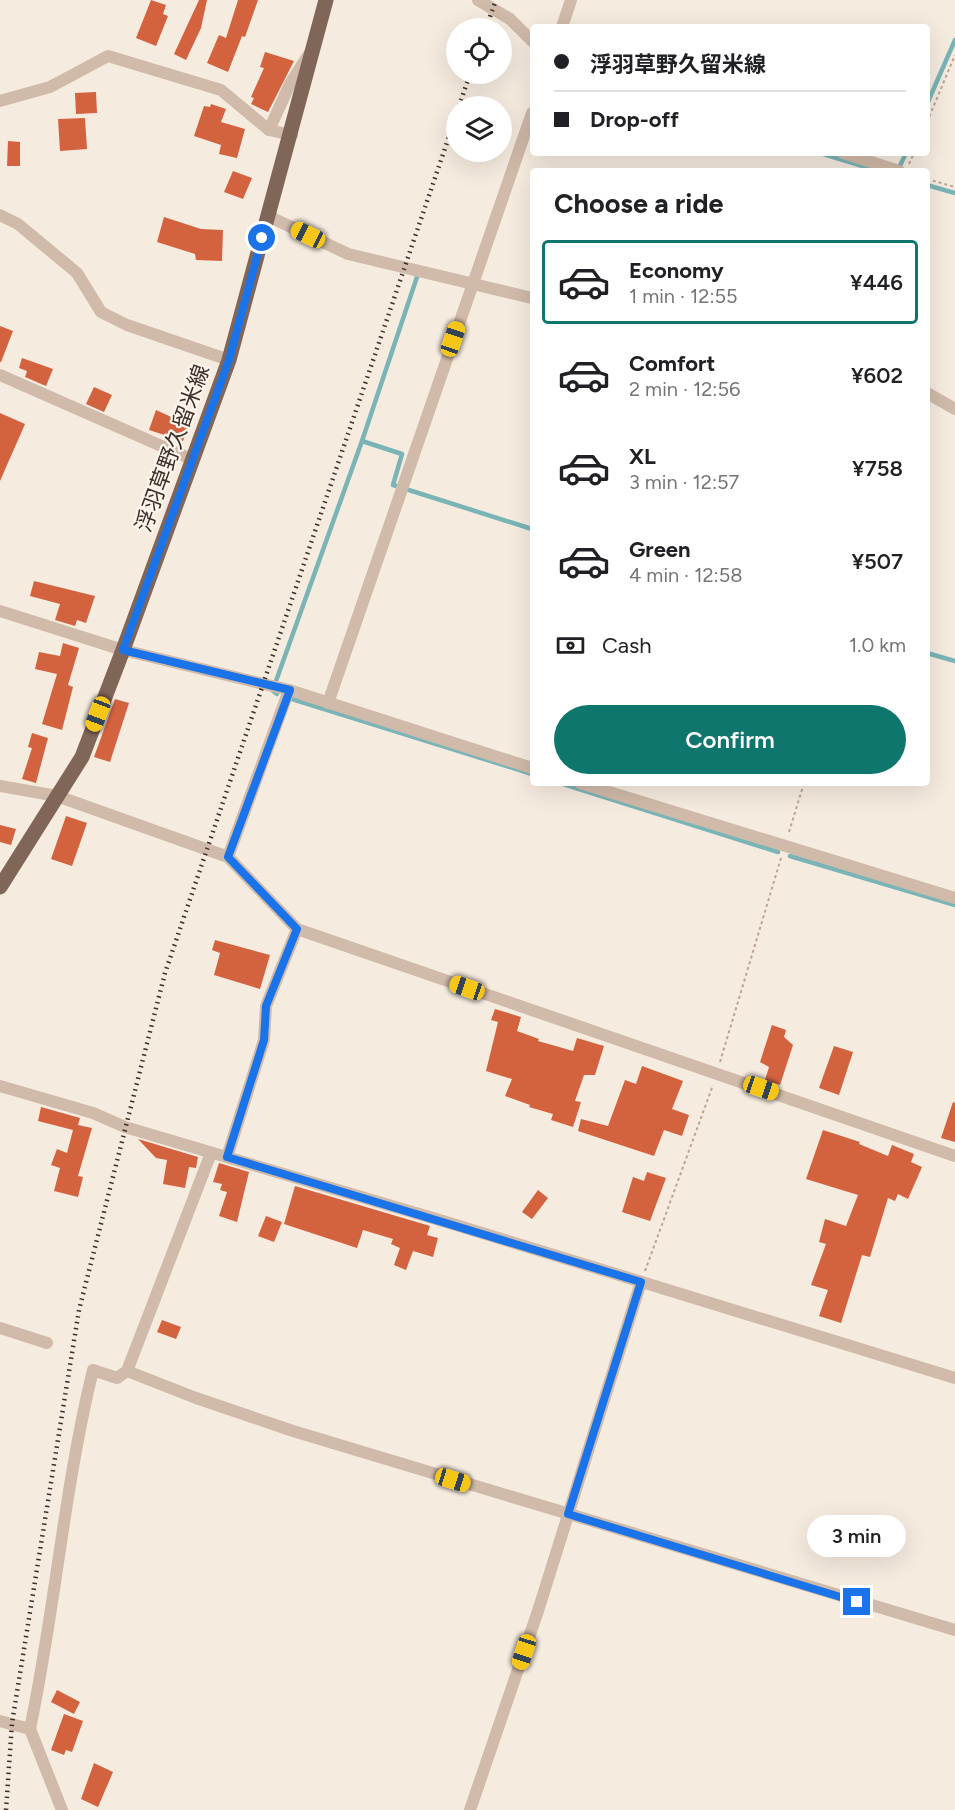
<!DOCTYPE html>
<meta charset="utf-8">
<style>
:root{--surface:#fff;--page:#f6f6f6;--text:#202124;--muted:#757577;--line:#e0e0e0;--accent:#0f766e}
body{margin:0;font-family:Figtree,"Noto Sans JP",sans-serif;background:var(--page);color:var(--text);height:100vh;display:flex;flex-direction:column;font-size:22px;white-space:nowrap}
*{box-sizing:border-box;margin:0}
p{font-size:20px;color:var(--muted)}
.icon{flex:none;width:33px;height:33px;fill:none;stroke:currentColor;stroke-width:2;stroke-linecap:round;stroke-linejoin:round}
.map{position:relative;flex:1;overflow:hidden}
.sheet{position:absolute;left:530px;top:168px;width:400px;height:618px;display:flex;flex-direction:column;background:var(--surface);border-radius:6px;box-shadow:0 6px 24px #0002}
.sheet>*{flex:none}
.guide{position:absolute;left:530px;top:24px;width:400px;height:132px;border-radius:6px;box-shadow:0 6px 24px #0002;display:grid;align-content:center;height:132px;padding:0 24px;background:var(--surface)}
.fabs{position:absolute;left:446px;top:18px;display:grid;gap:12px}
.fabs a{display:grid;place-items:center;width:66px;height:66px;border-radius:50%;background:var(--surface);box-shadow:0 6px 24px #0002;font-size:30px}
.end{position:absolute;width:27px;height:27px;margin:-14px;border:8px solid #1a73e8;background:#fff;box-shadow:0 0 0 3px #fff}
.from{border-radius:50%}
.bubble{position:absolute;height:42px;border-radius:21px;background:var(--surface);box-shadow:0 6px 24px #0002;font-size:20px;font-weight:600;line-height:42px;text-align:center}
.car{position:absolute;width:18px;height:36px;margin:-18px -9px;border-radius:8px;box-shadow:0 0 4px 2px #0007;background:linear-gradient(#f5c518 24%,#345 0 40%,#f5c518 0 76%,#345 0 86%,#f5c518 0)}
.guide b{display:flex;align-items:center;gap:21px;height:57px;font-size:22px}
.guide b+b{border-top:2px solid var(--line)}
.guide i{width:15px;height:15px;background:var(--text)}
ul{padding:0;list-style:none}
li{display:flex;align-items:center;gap:18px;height:84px;margin:0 12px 9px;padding:0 12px;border:3px solid transparent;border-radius:6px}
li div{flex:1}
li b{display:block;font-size:22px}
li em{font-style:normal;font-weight:600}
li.current{border-color:var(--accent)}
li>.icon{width:54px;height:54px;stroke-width:1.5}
h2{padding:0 24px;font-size:27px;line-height:72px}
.pay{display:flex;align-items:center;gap:15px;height:66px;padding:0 24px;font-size:22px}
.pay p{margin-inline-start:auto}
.primary-button{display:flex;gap:12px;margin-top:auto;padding:12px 24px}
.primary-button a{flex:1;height:69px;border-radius:36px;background:var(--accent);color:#fff;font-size:24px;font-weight:600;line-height:69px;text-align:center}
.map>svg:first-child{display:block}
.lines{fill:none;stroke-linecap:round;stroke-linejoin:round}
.stream{stroke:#7ab4b6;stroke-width:4.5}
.building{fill:#d3633f}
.path{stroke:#bca492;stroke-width:2;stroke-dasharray:3 3;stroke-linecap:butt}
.minor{stroke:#d0baa9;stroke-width:12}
.primary{stroke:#806659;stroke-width:15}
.rail{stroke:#3c2f29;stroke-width:4.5;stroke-dasharray:1.5 4.5;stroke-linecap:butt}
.route{stroke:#1a73e8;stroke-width:8}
.labels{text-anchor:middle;stroke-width:4.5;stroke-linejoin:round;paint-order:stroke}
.street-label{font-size:22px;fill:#3c2f29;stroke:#fcf5ec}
</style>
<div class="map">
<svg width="955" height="1810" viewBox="0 0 955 1810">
<rect width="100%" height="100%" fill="#f6ebdf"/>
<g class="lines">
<g class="stream">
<path d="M 927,104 L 955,40"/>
<path d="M 820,153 L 879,171"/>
<path d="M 898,170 L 906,153"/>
<path d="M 927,185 L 955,193"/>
<path d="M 362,441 L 402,454 L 393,485 L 532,529"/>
<path d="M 927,653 L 955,661"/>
<path d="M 276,681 L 362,441 L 419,271"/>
<path d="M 273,691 L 277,694"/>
<path d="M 292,699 L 532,774"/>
<path d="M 560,783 L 778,852"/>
<path d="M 790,856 L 955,905"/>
</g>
</g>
<g class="building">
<path d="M 151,0 L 166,5 L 163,14 L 168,16 L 156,46 L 136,38 Z"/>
<path d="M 199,0 L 207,0 L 201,28 L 186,60 L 174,54 Z"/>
<path d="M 238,0 L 258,0 L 245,37 L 242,36 L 228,72 L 207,63 L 219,35 L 226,38 Z"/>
<path d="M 265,52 L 294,61 L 268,112 L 251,104 L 254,98 L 251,97 L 264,68 L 260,67 Z"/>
<path d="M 96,92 L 97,113 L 76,114 L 75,93 Z"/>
<path d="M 211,104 L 226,109 L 221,122 L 245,129 L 237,158 L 219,154 L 221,145 L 194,136 L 204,106 L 210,107 Z"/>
<path d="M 85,118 L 87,149 L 60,151 L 58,119 Z"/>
<path d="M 8,141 L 20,142 L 20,166 L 7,166 Z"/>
<path d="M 233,171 L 252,178 L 243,199 L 224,192 Z"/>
<path d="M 164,217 L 201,229 L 223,230 L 222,261 L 196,260 L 195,254 L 157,242 Z"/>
<path d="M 0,326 L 13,331 L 1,362 L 0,362 Z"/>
<path d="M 22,358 L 53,369 L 46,386 L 25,377 L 27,371 L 19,368 Z"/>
<path d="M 94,387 L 112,395 L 104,412 L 86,404 Z"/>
<path d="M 156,410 L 189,425 L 183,441 L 149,430 Z"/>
<path d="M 0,413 L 25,424 L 0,481 Z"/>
<path d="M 34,581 L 95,596 L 86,623 L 77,620 L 75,626 L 55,620 L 60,604 L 30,596 Z"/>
<path d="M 63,643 L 79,648 L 68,685 L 73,687 L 62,730 L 42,724 L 57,674 L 35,669 L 39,652 L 60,656 Z"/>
<path d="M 115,699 L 129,703 L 110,762 L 94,757 Z"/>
<path d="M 32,733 L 48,738 L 36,783 L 22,779 L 32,748 L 28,747 Z"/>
<path d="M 66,816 L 87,823 L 72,866 L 51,859 Z"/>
<path d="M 0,825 L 16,829 L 11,845 L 0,842 Z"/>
<path d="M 215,940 L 270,955 L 260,989 L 214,975 L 220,953 L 212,950 Z"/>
<path d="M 495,1009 L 521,1017 L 517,1031 L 539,1039 L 538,1041 L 573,1051 L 577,1038 L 604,1046 L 595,1075 L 584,1075 L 575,1101 L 581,1102 L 573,1127 L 551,1120 L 553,1114 L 529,1107 L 530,1105 L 505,1096 L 512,1079 L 486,1071 L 498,1022 L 491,1020 Z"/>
<path d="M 772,1025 L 786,1030 L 784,1037 L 793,1045 L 780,1085 L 765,1080 L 769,1067 L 760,1062 Z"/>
<path d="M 834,1046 L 853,1052 L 839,1095 L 819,1088 Z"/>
<path d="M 642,1066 L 683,1081 L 672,1109 L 689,1115 L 682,1136 L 664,1130 L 654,1156 L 578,1131 L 581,1119 L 608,1126 L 625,1080 L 636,1084 Z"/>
<path d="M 953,1102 L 955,1103 L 955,1142 L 941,1138 Z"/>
<path d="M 41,1107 L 80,1118 L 78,1125 L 92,1128 L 78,1176 L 83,1177 L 78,1197 L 54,1191 L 60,1168 L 51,1165 L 57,1149 L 67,1153 L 73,1130 L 38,1121 Z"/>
<path d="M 823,1130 L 860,1142 L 859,1144 L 888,1156 L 892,1145 L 914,1154 L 911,1162 L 922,1167 L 908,1199 L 898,1194 L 895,1201 L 888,1198 L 870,1257 L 862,1255 L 841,1323 L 819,1316 L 828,1290 L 811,1285 L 826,1244 L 819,1242 L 825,1219 L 846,1226 L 858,1195 L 806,1179 Z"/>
<path d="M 138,1139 L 198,1157 L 196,1168 L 189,1167 L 185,1188 L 163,1184 L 167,1160 L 156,1158 Z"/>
<path d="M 219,1163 L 249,1172 L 237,1222 L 219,1216 L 227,1192 L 220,1190 L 222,1184 L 213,1182 Z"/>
<path d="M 647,1172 L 666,1178 L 650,1221 L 622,1212 L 633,1177 L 644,1181 Z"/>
<path d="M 295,1186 L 430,1226 L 427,1235 L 438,1238 L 433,1257 L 413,1251 L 406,1270 L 394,1265 L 400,1248 L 391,1244 L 393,1239 L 363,1230 L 357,1248 L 284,1224 Z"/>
<path d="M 538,1190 L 548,1198 L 532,1219 L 522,1212 Z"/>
<path d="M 266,1216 L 282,1222 L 274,1242 L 258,1236 Z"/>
<path d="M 162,1320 L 181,1327 L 176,1339 L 157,1332 Z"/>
<path d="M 57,1690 L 80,1702 L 74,1714 L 51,1702 Z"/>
<path d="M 64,1714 L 83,1721 L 72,1752 L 66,1750 L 64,1755 L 51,1750 Z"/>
<path d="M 94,1763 L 113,1772 L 98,1807 L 81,1799 Z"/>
</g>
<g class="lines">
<g class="path">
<path d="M 927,122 L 955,55"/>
<path d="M 909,164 L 914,153"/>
<path d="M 927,179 L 955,187"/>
<path d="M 789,832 L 804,783"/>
<path d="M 720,1062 L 781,858"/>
<path d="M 645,1271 L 713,1085"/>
</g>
<g class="minor">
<path d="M 478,0 L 510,19 L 532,41"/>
<path d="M 562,27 L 571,0"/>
<path d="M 0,101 L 50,87 L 108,56 L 221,90 L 269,130 L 292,135"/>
<path d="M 269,130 L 290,84 L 309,54"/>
<path d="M 843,153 L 899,171"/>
<path d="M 0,215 L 18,224 L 77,273 L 101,312 L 127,325 L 229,360"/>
<path d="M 268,216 L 348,254 L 532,298"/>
<path d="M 0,375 L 191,459"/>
<path d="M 927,393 L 955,409"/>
<path d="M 0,611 L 123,650 L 289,690 L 532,768"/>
<path d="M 328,703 L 532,113"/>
<path d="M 580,783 L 955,898"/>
<path d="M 0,786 L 57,796 L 228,857 L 297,929 L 955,1156"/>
<path d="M 228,857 L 289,690"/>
<path d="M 0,1086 L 93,1113 L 125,1127 L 443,1221 L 955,1378"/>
<path d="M 227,1157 L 264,1040 L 266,1006 L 297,929"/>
<path d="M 0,1328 L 47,1343"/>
<path d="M 127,1371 L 196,1398 L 293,1431 L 955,1630"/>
<path d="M 0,1721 L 30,1729 L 62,1810"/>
<path d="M 30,1729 C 55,1610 64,1488 93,1370 L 117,1378 L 127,1371 L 211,1153"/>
<path d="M 470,1810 L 538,1611 L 641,1282"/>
</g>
<path class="primary" d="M 0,887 L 82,757 L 123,650 L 229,360 L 326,0"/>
<g class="rail">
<path d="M 486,28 L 496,0"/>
<path d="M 459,106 L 470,74"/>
<path d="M 6,1810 L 12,1723 L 79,1310 L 165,973 L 456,116"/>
</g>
</g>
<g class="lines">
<path class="route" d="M 262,238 L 229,360 L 123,650 L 290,690 L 228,857 L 297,929 L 266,1006 L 264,1040 L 227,1157 L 641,1282 L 568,1514 L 857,1602"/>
</g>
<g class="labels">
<g class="street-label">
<text transform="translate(172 448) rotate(-70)" y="8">浮羽草野久留米線</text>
</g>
</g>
</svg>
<div class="fabs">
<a><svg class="icon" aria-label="locate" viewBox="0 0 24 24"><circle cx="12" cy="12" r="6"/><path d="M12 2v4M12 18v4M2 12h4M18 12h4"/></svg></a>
<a><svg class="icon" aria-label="layers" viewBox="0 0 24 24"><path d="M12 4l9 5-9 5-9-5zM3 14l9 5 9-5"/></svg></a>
</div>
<i class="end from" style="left:262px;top:238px"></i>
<i class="end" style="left:857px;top:1602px"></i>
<div class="bubble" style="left:807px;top:1515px;width:99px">3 min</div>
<i class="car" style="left:308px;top:235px;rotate:296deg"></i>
<i class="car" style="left:453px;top:339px;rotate:19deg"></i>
<i class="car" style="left:98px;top:714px;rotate:201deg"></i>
<i class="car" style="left:467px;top:988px;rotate:289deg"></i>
<i class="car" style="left:761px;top:1088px;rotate:109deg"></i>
<i class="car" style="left:453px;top:1480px;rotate:107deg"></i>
<i class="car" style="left:524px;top:1652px;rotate:198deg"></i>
<div class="guide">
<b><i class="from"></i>浮羽草野久留米線</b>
<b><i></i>Drop-off</b>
</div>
<section class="sheet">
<h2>Choose a ride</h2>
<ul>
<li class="current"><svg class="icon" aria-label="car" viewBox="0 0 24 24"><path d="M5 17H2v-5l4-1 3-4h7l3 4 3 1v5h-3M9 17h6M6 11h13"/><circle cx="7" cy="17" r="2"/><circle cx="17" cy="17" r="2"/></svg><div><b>Economy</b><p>1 min · 12:55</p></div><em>¥446</em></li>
<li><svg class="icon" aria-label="car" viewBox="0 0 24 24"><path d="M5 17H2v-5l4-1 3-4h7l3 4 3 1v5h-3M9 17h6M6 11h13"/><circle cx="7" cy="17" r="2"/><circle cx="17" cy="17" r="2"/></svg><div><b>Comfort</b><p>2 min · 12:56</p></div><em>¥602</em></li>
<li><svg class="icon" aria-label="car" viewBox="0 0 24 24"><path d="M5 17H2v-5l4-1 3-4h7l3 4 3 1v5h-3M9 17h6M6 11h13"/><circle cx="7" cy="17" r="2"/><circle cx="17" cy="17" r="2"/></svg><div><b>XL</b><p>3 min · 12:57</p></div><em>¥758</em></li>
<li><svg class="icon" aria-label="car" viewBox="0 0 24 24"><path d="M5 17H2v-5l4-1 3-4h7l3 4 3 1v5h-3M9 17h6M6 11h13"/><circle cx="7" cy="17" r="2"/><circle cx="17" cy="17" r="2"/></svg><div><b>Green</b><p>4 min · 12:58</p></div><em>¥507</em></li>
</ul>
<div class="pay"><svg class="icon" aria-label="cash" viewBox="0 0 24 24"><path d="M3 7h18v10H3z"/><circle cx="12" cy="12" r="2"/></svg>Cash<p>1.0 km</p></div>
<div class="primary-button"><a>Confirm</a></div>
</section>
</div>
